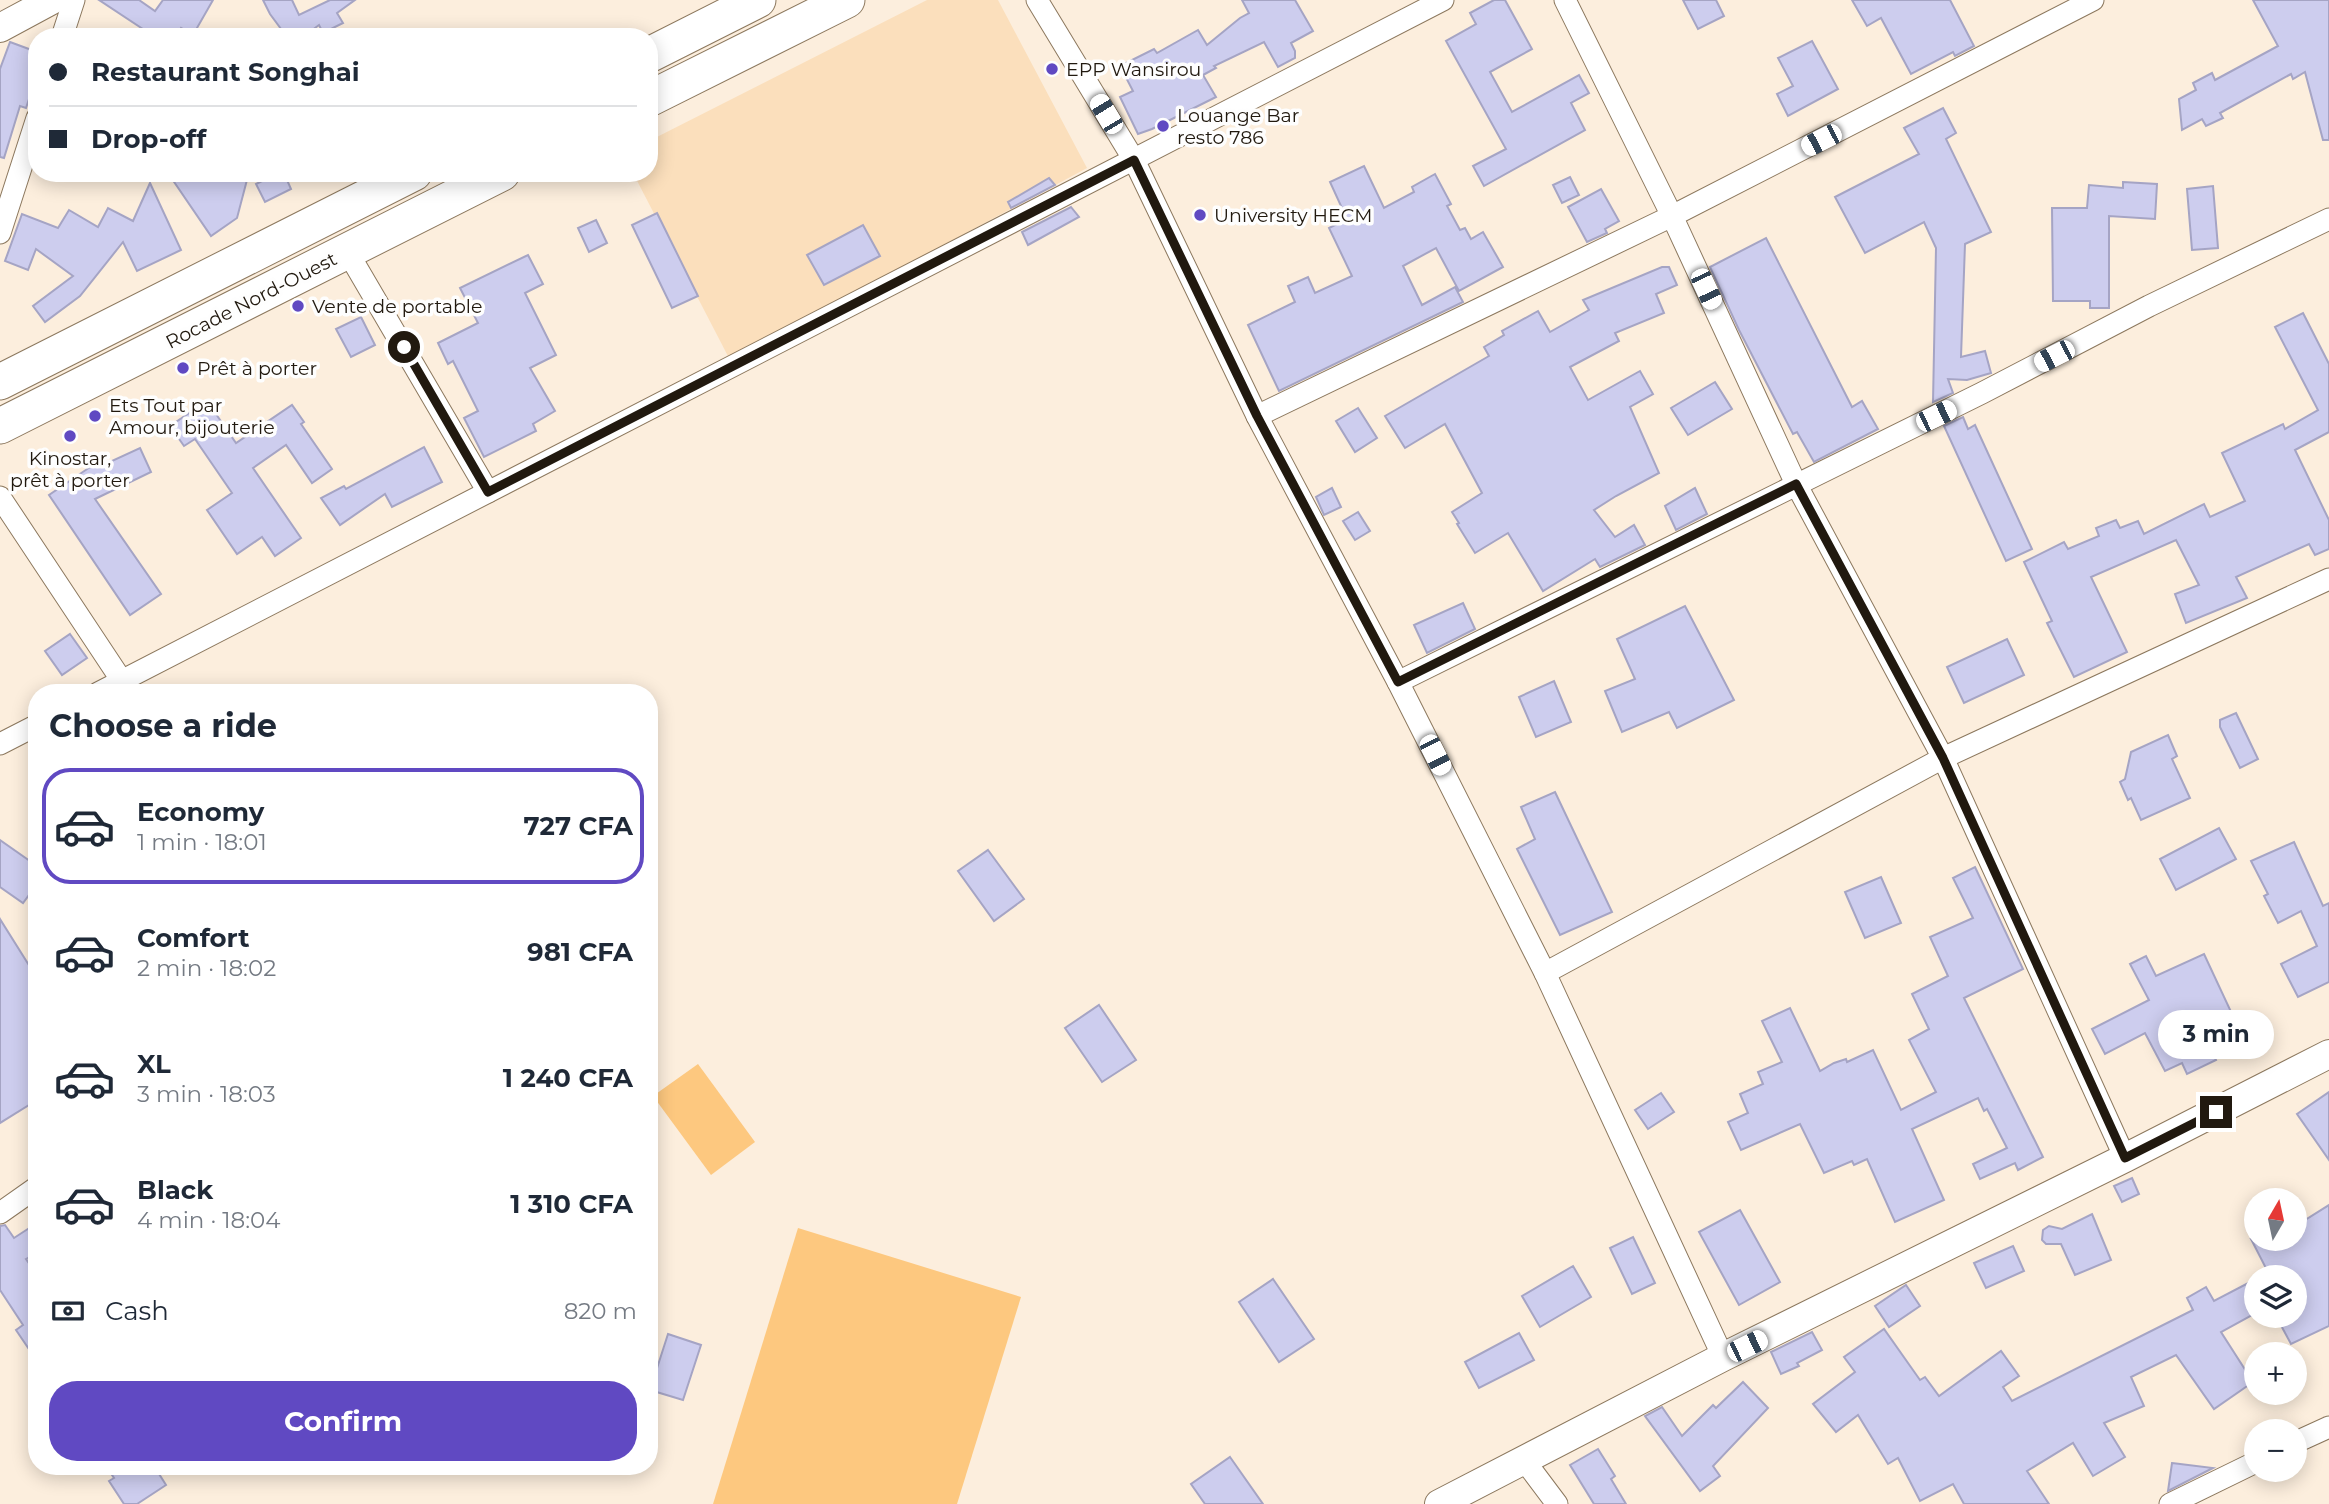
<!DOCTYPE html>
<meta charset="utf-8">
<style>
:root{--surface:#fff;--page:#f2f2f3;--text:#1f2937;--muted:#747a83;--line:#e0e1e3;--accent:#6049c2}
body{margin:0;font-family:Montserrat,sans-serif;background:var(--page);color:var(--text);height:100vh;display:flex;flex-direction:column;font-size:26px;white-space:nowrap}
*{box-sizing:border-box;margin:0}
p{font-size:23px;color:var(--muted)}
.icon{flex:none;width:38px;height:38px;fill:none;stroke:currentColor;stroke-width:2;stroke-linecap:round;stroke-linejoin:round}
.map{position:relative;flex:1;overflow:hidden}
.sheet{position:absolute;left:28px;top:684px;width:630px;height:791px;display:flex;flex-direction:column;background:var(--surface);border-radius:28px;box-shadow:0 4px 18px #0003}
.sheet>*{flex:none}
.banner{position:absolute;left:28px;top:28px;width:630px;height:154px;border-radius:28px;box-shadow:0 4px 18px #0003;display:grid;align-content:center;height:154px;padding:0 21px;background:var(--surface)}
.needle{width:46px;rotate:9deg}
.tools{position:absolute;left:2244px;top:1188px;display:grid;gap:14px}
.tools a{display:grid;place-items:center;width:63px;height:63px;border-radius:50%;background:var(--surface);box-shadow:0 4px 18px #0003;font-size:35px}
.end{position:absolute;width:32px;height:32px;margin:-16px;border:9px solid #21190f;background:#fff;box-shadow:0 0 0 4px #fff}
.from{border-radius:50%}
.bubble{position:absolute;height:49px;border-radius:24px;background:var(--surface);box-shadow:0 4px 18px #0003;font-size:23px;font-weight:700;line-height:49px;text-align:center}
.car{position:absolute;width:21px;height:42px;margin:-21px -10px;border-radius:9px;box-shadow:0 0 5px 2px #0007;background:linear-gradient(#fff 24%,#345 0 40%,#fff 0 76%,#345 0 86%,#fff 0)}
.banner b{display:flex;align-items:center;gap:24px;height:66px;font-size:26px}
.banner b+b{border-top:2px solid var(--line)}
.banner i{width:18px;height:18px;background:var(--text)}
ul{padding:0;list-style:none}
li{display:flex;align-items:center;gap:21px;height:116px;margin:0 14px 10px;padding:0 7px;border:4px solid transparent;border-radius:28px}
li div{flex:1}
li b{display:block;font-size:26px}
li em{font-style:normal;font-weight:700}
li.selected{border-color:var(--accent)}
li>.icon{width:63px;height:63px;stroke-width:1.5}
h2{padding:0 21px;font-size:32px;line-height:84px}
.pay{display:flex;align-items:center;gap:18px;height:77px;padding:0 21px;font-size:26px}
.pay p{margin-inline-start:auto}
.button{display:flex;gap:14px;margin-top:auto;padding:14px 21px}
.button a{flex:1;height:80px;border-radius:28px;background:var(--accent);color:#fff;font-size:28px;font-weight:700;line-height:80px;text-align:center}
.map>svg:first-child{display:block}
.built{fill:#fbdfbc}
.green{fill:#fdc87f}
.building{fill:#cdcdee;stroke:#a5a4c4;stroke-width:2}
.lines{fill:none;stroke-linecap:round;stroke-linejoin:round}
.minor-casing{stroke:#8c785e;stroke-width:23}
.tertiary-casing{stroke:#8c785e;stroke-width:30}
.primary-casing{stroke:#8c785e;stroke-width:37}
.minor{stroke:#fff;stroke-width:21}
.tertiary{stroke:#fff;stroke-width:28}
.primary{stroke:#fff;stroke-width:35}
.route{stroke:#21190f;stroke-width:9}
.poi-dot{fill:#6049c2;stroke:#fefefe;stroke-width:2.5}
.labels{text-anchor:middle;stroke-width:7;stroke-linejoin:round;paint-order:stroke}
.poi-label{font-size:19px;fill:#21190f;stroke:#fefefe;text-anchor:start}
.street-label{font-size:19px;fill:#21190f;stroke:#fefefe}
</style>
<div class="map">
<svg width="2329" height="1504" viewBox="0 0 2329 1504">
<rect width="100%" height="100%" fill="#fceedd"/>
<path class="built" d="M 927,0 L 998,0 L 1087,168 L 730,360 L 633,173 L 649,173 L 649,141 Z"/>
<g class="green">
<path d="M 698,1064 L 755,1142 L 711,1175 L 653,1096 Z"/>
<path d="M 798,1228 L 1021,1297 L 957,1504 L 713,1504 Z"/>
</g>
<g class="building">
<path d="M 99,0 L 139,0 L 155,11 L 163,0 L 213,0 L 193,35 L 181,28 L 176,37 L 155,37 Z"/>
<path d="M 263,0 L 292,0 L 299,15 L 330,0 L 355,0 L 337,13 L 343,23 L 323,33 L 319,25 L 303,37 L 287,37 L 270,14 Z"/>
<path d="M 1242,0 L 1295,0 L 1313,31 L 1291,43 L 1295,51 L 1295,58 L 1278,67 L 1264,42 L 1214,66 L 1216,68 L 1203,75 L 1216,97 L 1152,129 L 1138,134 L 1120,97 L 1133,91 L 1120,66 L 1154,49 L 1157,53 L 1198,30 L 1207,45 L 1240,18 L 1249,13 Z"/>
<path d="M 1494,0 L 1505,0 L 1532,49 L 1490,72 L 1512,112 L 1579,75 L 1589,93 L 1571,103 L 1585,130 L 1484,186 L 1473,166 L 1506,149 L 1446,41 L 1476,24 L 1470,13 Z"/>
<path d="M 1683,0 L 1716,0 L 1724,16 L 1698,29 Z"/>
<path d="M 1852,0 L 1950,0 L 1974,46 L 1955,56 L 1953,52 L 1911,74 L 1881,18 L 1867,26 Z"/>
<path d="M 2253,0 L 2329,0 L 2329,140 L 2323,140 L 2305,72 L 2293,79 L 2291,74 L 2220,113 L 2223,118 L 2206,126 L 2202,119 L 2182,130 L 2179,99 L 2196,90 L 2193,83 L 2212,73 L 2215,80 L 2278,46 Z"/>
<path d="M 1812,41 L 1838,89 L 1788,116 L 1777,94 L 1793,86 L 1778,58 Z"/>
<path d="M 10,42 L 37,52 L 37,75 L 26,108 L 20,106 L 4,158 L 0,157 L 0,69 Z"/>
<path d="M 1943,108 L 1956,133 L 1946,139 L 1991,232 L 1965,244 L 1961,357 L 1985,351 L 1991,373 L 1967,380 L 1948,379 L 1953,393 L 1933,402 L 1936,248 L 1924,222 L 1865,253 L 1835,197 L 1919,154 L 1904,128 Z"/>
<path d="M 1364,166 L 1384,208 L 1414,192 L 1412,187 L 1435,174 L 1451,204 L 1447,206 L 1460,230 L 1465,228 L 1471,239 L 1483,232 L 1503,267 L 1459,291 L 1436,248 L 1403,266 L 1422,305 L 1455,287 L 1463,302 L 1279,391 L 1248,325 L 1295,302 L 1288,286 L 1308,277 L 1315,293 L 1352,276 L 1329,228 L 1347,219 L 1330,182 Z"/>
<path d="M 168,173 L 226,180 L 228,173 L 248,176 L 237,218 L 211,236 Z"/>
<path d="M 278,173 L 284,173 L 291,189 L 265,202 L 256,184 Z"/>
<path d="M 1570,177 L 1579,195 L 1562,203 L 1553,185 Z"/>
<path d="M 1049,178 L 1055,185 L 1011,208 L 1008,202 Z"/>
<path d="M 2123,182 L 2157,184 L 2155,219 L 2109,216 L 2109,308 L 2090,308 L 2090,301 L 2053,301 L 2052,208 L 2087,208 L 2089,185 L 2123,188 Z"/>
<path d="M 150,183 L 181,250 L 137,271 L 123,242 L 80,296 L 45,322 L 33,306 L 73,276 L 36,249 L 28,270 L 5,261 L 22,214 L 58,228 L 69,210 L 98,227 L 108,208 L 133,221 Z"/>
<path d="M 2213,186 L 2218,248 L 2192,250 L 2187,189 Z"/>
<path d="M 1601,189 L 1619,221 L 1605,229 L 1607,233 L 1587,242 L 1568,207 Z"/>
<path d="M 1071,207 L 1079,217 L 1028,245 L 1022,232 Z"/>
<path d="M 657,213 L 698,296 L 672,308 L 632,225 Z"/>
<path d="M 596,220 L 607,243 L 589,252 L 578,228 Z"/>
<path d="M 863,225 L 880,256 L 824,285 L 807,255 Z"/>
<path d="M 1766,238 L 1852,407 L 1862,401 L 1878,429 L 1814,462 L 1797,432 L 1793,434 L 1739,330 L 1710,267 Z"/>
<path d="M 528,255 L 543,284 L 525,293 L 556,355 L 530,368 L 555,411 L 533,424 L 536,431 L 484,457 L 464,418 L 478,411 L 453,361 L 448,364 L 438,343 L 478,323 L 460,288 Z"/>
<path d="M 1662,267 L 1669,267 L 1677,285 L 1656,294 L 1664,313 L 1615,333 L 1619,341 L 1570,367 L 1588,400 L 1640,371 L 1653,394 L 1630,407 L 1659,473 L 1616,496 L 1594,510 L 1615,537 L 1634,525 L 1645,545 L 1600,567 L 1595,559 L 1543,591 L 1508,533 L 1475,553 L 1457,524 L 1459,523 L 1452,512 L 1482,493 L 1445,424 L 1405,448 L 1385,416 L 1489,356 L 1484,347 L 1504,335 L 1502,331 L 1538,311 L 1550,332 L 1589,310 L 1583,300 Z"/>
<path d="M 2303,313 L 2329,364 L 2329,432 L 2295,450 L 2329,520 L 2329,549 L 2315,555 L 2309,544 L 2236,577 L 2247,598 L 2186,623 L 2175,594 L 2199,585 L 2176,540 L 2091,577 L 2127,652 L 2074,677 L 2047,623 L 2052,621 L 2024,562 L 2064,542 L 2068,549 L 2099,536 L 2096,528 L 2116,520 L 2120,528 L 2138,521 L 2144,534 L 2204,504 L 2210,517 L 2245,501 L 2222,453 L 2283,424 L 2285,429 L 2318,410 L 2275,327 Z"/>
<path d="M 361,317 L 375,345 L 351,357 L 336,329 Z"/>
<path d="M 1715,382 L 1732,409 L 1688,435 L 1671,408 Z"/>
<path d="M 207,401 L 236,443 L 292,405 L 304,422 L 301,424 L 332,469 L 312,483 L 286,445 L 253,468 L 301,538 L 275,556 L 262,537 L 237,554 L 207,510 L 232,493 L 195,439 L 184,446 L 170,426 Z"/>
<path d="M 1358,408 L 1377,438 L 1355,452 L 1336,421 Z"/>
<path d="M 1963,417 L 1968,429 L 1975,425 L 2032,549 L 2006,561 L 1944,426 Z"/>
<path d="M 424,447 L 442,482 L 392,507 L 385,494 L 340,525 L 321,498 L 344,486 L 346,489 Z"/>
<path d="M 140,448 L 151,472 L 95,499 L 161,594 L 130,615 L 49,495 L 96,463 L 99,467 Z"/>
<path d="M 1332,488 L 1341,507 L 1324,515 L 1316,497 Z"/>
<path d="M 1695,488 L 1707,514 L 1676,530 L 1665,506 Z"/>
<path d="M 1358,512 L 1370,531 L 1355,540 L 1343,521 Z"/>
<path d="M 1463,603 L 1475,629 L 1427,653 L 1414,625 Z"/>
<path d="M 1685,606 L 1734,700 L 1677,728 L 1669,712 L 1622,732 L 1605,691 L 1635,679 L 1617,639 Z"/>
<path d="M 70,634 L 87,658 L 62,675 L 45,651 Z"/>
<path d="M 2007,639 L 2024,675 L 1964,703 L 1947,667 Z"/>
<path d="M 1554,681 L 1571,722 L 1536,737 L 1519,697 Z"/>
<path d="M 2236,713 L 2258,759 L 2240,768 L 2220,727 L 2220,720 Z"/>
<path d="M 2168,735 L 2177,756 L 2172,759 L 2190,798 L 2141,820 L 2131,798 L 2128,800 L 2120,782 L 2125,779 L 2131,752 Z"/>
<path d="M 1555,792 L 1612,912 L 1560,935 L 1517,849 L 1535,839 L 1521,807 Z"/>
<path d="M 2219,828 L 2236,859 L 2176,890 L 2160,859 Z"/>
<path d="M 0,840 L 37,866 L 37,884 L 23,903 L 0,887 Z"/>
<path d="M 2294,842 L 2323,906 L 2329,903 L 2329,982 L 2298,997 L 2281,964 L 2317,946 L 2301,911 L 2278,923 L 2264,896 L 2268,894 L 2251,861 Z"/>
<path d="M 988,850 L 1024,899 L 994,921 L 958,871 Z"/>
<path d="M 1975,867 L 2023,969 L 1964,998 L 2043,1157 L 2018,1170 L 2015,1163 L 1980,1179 L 1973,1164 L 2007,1148 L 1987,1109 L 1984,1111 L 1978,1098 L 1912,1129 L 1944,1200 L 1895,1222 L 1867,1159 L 1854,1165 L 1852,1161 L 1824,1173 L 1800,1124 L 1741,1150 L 1728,1122 L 1748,1113 L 1740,1094 L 1763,1084 L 1758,1072 L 1782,1062 L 1762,1021 L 1790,1008 L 1820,1071 L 1834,1063 L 1846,1059 L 1847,1062 L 1873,1050 L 1901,1110 L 1936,1092 L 1909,1040 L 1929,1029 L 1912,994 L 1948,976 L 1930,937 L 1973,918 L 1953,878 Z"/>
<path d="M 1881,877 L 1901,923 L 1865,938 L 1845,892 Z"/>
<path d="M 0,919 L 37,978 L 37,1100 L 0,1123 Z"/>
<path d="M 2204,954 L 2246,1044 L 2215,1058 L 2216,1060 L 2187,1074 L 2182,1063 L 2165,1071 L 2145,1033 L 2105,1054 L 2092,1029 L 2149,1000 L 2130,964 L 2146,956 L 2156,976 Z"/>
<path d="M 1099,1005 L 1136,1060 L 1102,1082 L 1065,1028 Z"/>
<path d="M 2329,1092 L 2329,1160 L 2297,1114 Z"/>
<path d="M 1661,1093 L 1674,1112 L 1648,1129 L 1635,1110 Z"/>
<path d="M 2132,1178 L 2139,1194 L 2122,1202 L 2114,1186 Z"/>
<path d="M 2329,1205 L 2329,1326 L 2291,1344 L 2277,1318 L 2282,1316 L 2294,1316 L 2294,1278 L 2271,1278 L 2251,1239 L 2294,1239 L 2294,1227 Z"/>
<path d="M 1740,1210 L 1780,1282 L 1739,1305 L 1699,1232 Z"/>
<path d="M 2092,1214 L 2111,1260 L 2075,1275 L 2061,1244 L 2046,1244 L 2042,1240 L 2043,1230 L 2049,1226 L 2062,1229 Z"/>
<path d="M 37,1223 L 37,1253 L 26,1259 L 37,1275 L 37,1361 L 16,1330 L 23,1325 L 0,1290 L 0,1226 L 5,1225 L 14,1238 Z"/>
<path d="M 1633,1237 L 1655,1283 L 1632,1294 L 1610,1248 Z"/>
<path d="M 2013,1246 L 2024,1271 L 1986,1288 L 1974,1263 Z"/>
<path d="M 1573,1266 L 1591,1297 L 1540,1327 L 1522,1296 Z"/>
<path d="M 1273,1279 L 1314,1339 L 1279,1362 L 1239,1302 Z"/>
<path d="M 2256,1279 L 2256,1313 L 2221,1332 L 2253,1382 L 2214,1409 L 2176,1355 L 2131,1377 L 2144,1406 L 2104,1423 L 2125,1457 L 2093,1476 L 2073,1443 L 2027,1471 L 2049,1504 L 1964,1504 L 1953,1484 L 1920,1501 L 1898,1458 L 1888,1464 L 1858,1415 L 1836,1432 L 1813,1404 L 1855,1372 L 1844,1357 L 1884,1329 L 1920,1380 L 1925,1377 L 1939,1396 L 2001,1351 L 2019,1376 L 2003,1387 L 2012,1401 L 2193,1310 L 2187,1298 L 2206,1287 L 2214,1301 Z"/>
<path d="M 1906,1285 L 1920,1306 L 1889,1327 L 1875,1306 Z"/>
<path d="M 1812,1332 L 1822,1350 L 1797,1363 L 1799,1366 L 1781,1374 L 1771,1352 Z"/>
<path d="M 1519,1333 L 1534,1360 L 1479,1388 L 1465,1362 Z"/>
<path d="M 668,1334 L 701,1345 L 683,1400 L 650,1390 Z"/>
<path d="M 1743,1382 L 1768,1408 L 1713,1466 L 1720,1476 L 1700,1491 L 1645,1416 L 1662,1407 L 1682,1436 L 1713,1405 L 1716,1408 Z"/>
<path d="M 1598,1449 L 1615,1476 L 1611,1479 L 1626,1504 L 1594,1504 L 1570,1465 Z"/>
<path d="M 1230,1457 L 1263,1504 L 1205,1504 L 1191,1484 Z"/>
<path d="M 2172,1463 L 2213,1468 L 2168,1491 Z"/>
<path d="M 106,1466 L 154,1466 L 166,1485 L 137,1504 L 124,1504 L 109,1481 L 114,1478 Z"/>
</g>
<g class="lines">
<defs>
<g id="minor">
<path d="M 1037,0 L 1134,160 L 1257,416 L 1398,682 L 1545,973 L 1723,1357"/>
<path d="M 1565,0 L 1672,216 L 1796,484 L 1943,758 L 2125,1158"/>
<path d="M 62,37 L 74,0"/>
<path d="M 0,233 L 37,118"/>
<path d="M 347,251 L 488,492"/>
<path d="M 1257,416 L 1672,216 L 2093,0"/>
<path d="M 0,497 L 122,681"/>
<path d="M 1398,682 L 1982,393 L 2149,306 L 2329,219"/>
<path d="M 98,693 L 1443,0"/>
<path d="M 0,744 L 37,725"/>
<path d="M 1545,973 L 1943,758 L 2329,579"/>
<path d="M 0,1213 L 37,1187"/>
<path d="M 2294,1443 L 2329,1427"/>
<path d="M 1524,1460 L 1557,1504"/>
<path d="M 2170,1504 L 2256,1462"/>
</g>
<g id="tertiary">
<path d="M 0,28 L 52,0"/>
<path d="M 1439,1504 L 1723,1357 L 2125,1158 L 2329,1054"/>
</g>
<g id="primary">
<path d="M 649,55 L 758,0"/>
<path d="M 649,99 L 847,0"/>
<path d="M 0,382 L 414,173"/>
<path d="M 0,426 L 502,173"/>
</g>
</defs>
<use href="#minor" class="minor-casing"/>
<use href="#tertiary" class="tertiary-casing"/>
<use href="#primary" class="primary-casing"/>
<use href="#minor" class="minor"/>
<use href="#tertiary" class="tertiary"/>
<use href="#primary" class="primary"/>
</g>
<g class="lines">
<path class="route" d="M 404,347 L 488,492 L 1134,160 L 1257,416 L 1398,682 L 1796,484 L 1943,758 L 2125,1158 L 2216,1112"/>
</g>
<g class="poi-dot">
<circle cx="1052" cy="69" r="7"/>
<circle cx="1163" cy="126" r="7"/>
<circle cx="1200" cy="215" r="7"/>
<circle cx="298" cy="306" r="7"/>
<circle cx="183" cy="368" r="7"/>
<circle cx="95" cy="416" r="7"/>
<circle cx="70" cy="436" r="7"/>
</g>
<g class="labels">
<g class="poi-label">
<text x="1066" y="76">EPP Wansirou</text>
<text x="1177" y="122">Louange Bar<tspan x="1177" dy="22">resto 786</tspan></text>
<text x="1214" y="222">University HECM</text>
<text x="312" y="313">Vente de portable</text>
<text x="197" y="375">Prêt à porter</text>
<text x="109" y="412">Ets Tout par<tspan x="109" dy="22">Amour, bijouterie</tspan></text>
<text x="70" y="465" text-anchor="middle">Kinostar,<tspan x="70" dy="22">prêt à porter</tspan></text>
</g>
<g class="street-label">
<text transform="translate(251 300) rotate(-27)" y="7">Rocade Nord-Ouest</text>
</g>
</g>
</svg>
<div class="tools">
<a><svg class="needle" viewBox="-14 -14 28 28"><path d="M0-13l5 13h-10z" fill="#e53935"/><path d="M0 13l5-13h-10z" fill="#747a83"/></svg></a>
<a><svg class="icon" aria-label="layers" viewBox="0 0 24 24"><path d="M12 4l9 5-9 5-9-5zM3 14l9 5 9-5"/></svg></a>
<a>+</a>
<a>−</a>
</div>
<i class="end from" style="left:404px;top:347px"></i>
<i class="end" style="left:2216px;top:1112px"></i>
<div class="bubble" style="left:2158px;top:1010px;width:116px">3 min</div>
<i class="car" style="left:1106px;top:114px;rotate:329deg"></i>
<i class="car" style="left:1821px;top:140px;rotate:243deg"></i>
<i class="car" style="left:1706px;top:289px;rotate:155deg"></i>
<i class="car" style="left:2054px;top:356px;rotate:243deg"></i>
<i class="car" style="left:1936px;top:416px;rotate:64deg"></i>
<i class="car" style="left:1435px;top:755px;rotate:153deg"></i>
<i class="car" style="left:1747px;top:1346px;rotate:64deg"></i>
<div class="banner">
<b><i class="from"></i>Restaurant Songhai</b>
<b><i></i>Drop-off</b>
</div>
<section class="sheet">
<h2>Choose a ride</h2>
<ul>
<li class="selected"><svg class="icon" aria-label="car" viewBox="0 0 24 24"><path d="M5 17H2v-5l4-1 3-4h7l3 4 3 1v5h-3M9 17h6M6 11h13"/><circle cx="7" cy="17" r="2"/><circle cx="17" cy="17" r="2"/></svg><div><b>Economy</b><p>1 min · 18:01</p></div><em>727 CFA</em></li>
<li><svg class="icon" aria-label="car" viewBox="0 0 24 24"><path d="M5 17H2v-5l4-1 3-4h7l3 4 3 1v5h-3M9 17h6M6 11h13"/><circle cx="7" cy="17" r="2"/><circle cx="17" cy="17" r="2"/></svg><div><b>Comfort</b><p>2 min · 18:02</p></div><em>981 CFA</em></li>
<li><svg class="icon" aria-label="car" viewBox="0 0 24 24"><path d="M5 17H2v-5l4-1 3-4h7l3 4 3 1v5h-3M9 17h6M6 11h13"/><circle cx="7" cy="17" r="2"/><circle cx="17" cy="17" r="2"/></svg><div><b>XL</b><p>3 min · 18:03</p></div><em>1 240 CFA</em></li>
<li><svg class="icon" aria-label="car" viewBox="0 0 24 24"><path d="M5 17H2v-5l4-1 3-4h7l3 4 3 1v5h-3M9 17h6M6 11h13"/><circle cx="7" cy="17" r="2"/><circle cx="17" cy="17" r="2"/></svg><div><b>Black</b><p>4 min · 18:04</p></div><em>1 310 CFA</em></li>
</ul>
<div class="pay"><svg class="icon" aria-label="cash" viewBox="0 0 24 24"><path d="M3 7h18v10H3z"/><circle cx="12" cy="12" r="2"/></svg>Cash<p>820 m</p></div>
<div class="button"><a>Confirm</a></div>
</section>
</div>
